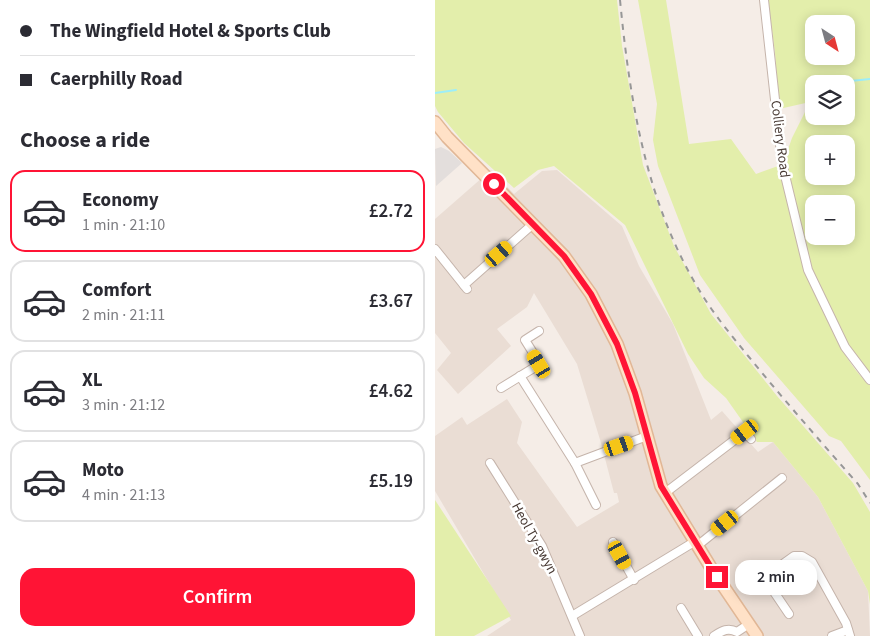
<!DOCTYPE html>
<meta charset="utf-8">
<style>
:root{--surface:#fff;--page:#f7f7f7;--text:#2b2b33;--muted:#7c7c81;--line:#e1e1e2;--accent:#ff1435}
body{margin:0;font-family:"Source Sans 3",sans-serif;background:var(--page);color:var(--text);height:100vh;display:flex;flex-direction:column;font-size:19px;white-space:nowrap}
*{box-sizing:border-box;margin:0}
p{font-size:16px;color:var(--muted)}
.icon{flex:none;width:28px;height:28px;fill:none;stroke:currentColor;stroke-width:2;stroke-linecap:round;stroke-linejoin:round}
.map{position:relative;flex:1;overflow:hidden}
.panel{display:flex;flex-direction:column;background:var(--surface);width:435px}
.panel>*{flex:none}
.top-card{display:grid;align-content:center;height:110px;padding:0 20px;background:var(--surface)}
.needle{width:32px;rotate:144deg}
.buttons{position:absolute;left:370px;top:15px;display:grid;gap:10px}
.buttons a{display:grid;place-items:center;width:50px;height:50px;border-radius:10px;background:var(--surface);box-shadow:0 2px 12px #0003;font-size:25px}
.end{position:absolute;width:22px;height:22px;margin:-11px;border:6px solid #ff1435;background:#fff;box-shadow:0 0 0 2px #fff}
.from{border-radius:50%}
.bubble{position:absolute;height:35px;border-radius:15px;background:var(--surface);box-shadow:0 2px 12px #0003;font-size:16px;font-weight:600;line-height:35px;text-align:center}
.car{position:absolute;width:15px;height:30px;margin:-15px -8px;border-radius:6px;box-shadow:0 0 4px 1px #0007;background:linear-gradient(#f5c518 24%,#345 0 40%,#f5c518 0 76%,#345 0 86%,#f5c518 0)}
.top-card b{display:flex;align-items:center;gap:18px;height:48px;font-size:19px}
.top-card b+b{border-top:1px solid var(--line)}
.top-card i{width:12px;height:12px;background:var(--text)}
ul{padding:0;list-style:none}
li{display:flex;align-items:center;gap:15px;height:82px;margin:0 10px 8px;padding:0 10px;border:2px solid var(--line);border-radius:15px}
li div{flex:1}
li b{display:block;font-size:19px}
li em{font-style:normal;font-weight:600}
li.active{border-color:var(--accent)}
li>.icon{width:45px;height:45px;stroke-width:1.5}
h2{padding:0 20px;font-size:22px;line-height:60px}
.action{display:flex;gap:10px;margin-top:auto;padding:10px 20px}
.action a{flex:1;height:58px;border-radius:15px;background:var(--accent);color:#fff;font-size:20px;font-weight:600;line-height:58px;text-align:center}
main{display:flex;flex:1;min-height:0}
.map>svg:first-child{display:block}
.residential{fill:#eaddd4}
.green{fill:#e3eeab;fill-rule:evenodd}
.parking{fill:#e3dedc}
.lines{fill:none;stroke-linecap:round;stroke-linejoin:round}
.stream{stroke:#9deef9;stroke-width:2}
.street-casing{stroke:#c5b4ab;stroke-width:10}
.secondary-casing{stroke:#e1b796;stroke-width:14}
.street{stroke:#fff;stroke-width:8}
.secondary{stroke:#ffe1c7;stroke-width:11}
.rail{stroke:#979797;stroke-width:2;stroke-dasharray:6 6;stroke-linecap:butt}
.route{stroke:#ff1435;stroke-width:6}
.labels{text-anchor:middle;stroke-width:5;stroke-linejoin:round;paint-order:stroke}
.street-label{font-size:14px;fill:#493b35;stroke:#fff}
</style>
<main>
<section class="panel">
<div class="top-card">
<b><i class="from"></i>The Wingfield Hotel &amp; Sports Club</b>
<b><i></i>Caerphilly Road</b>
</div>
<h2>Choose a ride</h2>
<ul>
<li class="active"><svg class="icon" aria-label="car" viewBox="0 0 24 24"><path d="M5 17H2v-5l4-1 3-4h7l3 4 3 1v5h-3M9 17h6M6 11h13"/><circle cx="7" cy="17" r="2"/><circle cx="17" cy="17" r="2"/></svg><div><b>Economy</b><p>1 min · 21:10</p></div><em>£2.72</em></li>
<li><svg class="icon" aria-label="car" viewBox="0 0 24 24"><path d="M5 17H2v-5l4-1 3-4h7l3 4 3 1v5h-3M9 17h6M6 11h13"/><circle cx="7" cy="17" r="2"/><circle cx="17" cy="17" r="2"/></svg><div><b>Comfort</b><p>2 min · 21:11</p></div><em>£3.67</em></li>
<li><svg class="icon" aria-label="car" viewBox="0 0 24 24"><path d="M5 17H2v-5l4-1 3-4h7l3 4 3 1v5h-3M9 17h6M6 11h13"/><circle cx="7" cy="17" r="2"/><circle cx="17" cy="17" r="2"/></svg><div><b>XL</b><p>3 min · 21:12</p></div><em>£4.62</em></li>
<li><svg class="icon" aria-label="car" viewBox="0 0 24 24"><path d="M5 17H2v-5l4-1 3-4h7l3 4 3 1v5h-3M9 17h6M6 11h13"/><circle cx="7" cy="17" r="2"/><circle cx="17" cy="17" r="2"/></svg><div><b>Moto</b><p>4 min · 21:13</p></div><em>£5.19</em></li>
</ul>
<div class="action"><a>Confirm</a></div>
</section>
<div class="map">
<svg width="435" height="636" viewBox="0 0 435 636">
<rect width="100%" height="100%" fill="#f5ede7"/>
<path class="residential" d="M 56,170 L 79,194 L 107,171 L 122,170 L 187,226 L 204,266 L 238,324 L 276,420 L 287,411 L 323,452 L 338,442 L 383,497 L 433,591 L 435,636 L 52,636 L 76,620 L 0,491 L 0,436 L 27,417 L 32,425 L 72,399 L 87,422 L 82,443 L 142,527 L 184,502 L 182,493 L 179,493 L 166,443 L 142,364 L 99,293 L 92,307 L 62,329 L 76,346 L 23,394 L 2,370 L 16,353 L 0,333 L 0,219 Z"/>
<g class="green">
<path d="M 0,0 L 182,0 L 187,46 L 208,165 L 239,246 L 276,314 L 342,396 L 418,483 L 435,512 L 435,604 L 433,591 L 383,497 L 338,442 L 322,442 L 291,398 L 269,378 L 253,354 L 190,225 L 119,166 L 103,170 L 79,188 L 29,143 L 3,112 L 0,106 Z"/>
<path d="M 203,0 L 231,0 L 254,144 L 296,139 L 321,174 L 343,166 C 354,209 368,250 384,291 C 396,324 407,361 435,385 L 435,480 L 406,441 L 394,436 L 309,338 L 265,275 L 223,166 L 218,140 L 222,104 Z"/>
<path d="M 333,0 L 435,0 L 435,376 L 412,346 L 398,312 L 377,269 L 350,158 L 357,138 L 375,102 L 344,109 L 340,53 ZM 379,24 L 411,24 L 411,56 L 379,56 ZM 379,84 L 411,84 L 411,116 L 379,116 ZM 379,144 L 411,144 L 411,176 L 379,176 ZM 379,204 L 411,204 L 411,236 L 379,236 Z"/>
<path d="M 0,500 L 76,616 L 39,636 L 0,636 Z"/>
</g>
<path class="parking" d="M 6,147 L 14,151 L 27,163 L 1,186 L 0,149 Z"/>
<g class="lines">
<g class="stream">
<path d="M 385,78 L 394,77 L 406,82 L 435,79"/>
<path d="M 0,93 L 21,90"/>
</g>
<defs>
<g id="street">
<path d="M 329,0 L 347,163 L 373,270 L 410,347 L 435,380"/>
<path d="M 0,249 L 32,289"/>
<path d="M 29,285 L 98,224"/>
<path d="M 85,376 L 140,463"/>
<path d="M 66,388 L 105,364 L 90,340 L 104,331"/>
<path d="M 55,463 L 107,546 L 145,636"/>
<path d="M 230,493 L 310,432 L 316,439"/>
<path d="M 161,505 L 140,463 L 212,436"/>
<path d="M 178,542 L 199,580"/>
<path d="M 262,546 L 347,478"/>
<path d="M 329,577 L 354,614"/>
<path d="M 324,581 L 359,556 L 367,556 L 377,562 L 411,623 L 415,636"/>
<path d="M 246,608 L 263,636"/>
<path d="M 137,616 L 259,542"/>
<path d="M 279,636 C 287,631 293,627 302,632 L 314,624"/>
<path d="M 397,636 L 413,630"/>
</g>
<path id="secondary" d="M 0,122 L 12,137 L 129,256 L 156,294 L 182,344 L 200,393 L 226,486 L 278,571 L 322,636"/>
</defs>
<use href="#street" class="street-casing"/>
<use href="#secondary" class="secondary-casing"/>
<use href="#street" class="street"/>
<use href="#secondary" class="secondary"/>
<path class="rail" d="M 185,0 C 195,102 211,204 266,293 C 280,316 297,336 314,357 C 349,400 386,442 423,484 L 435,503"/>
</g>
<g class="lines">
<path class="route" d="M 59,184 L 129,256 L 156,294 L 182,344 L 200,393 L 226,486 L 282,577"/>
</g>
<g class="labels">
<g class="street-label">
<text transform="translate(346 139) rotate(83)" y="5">Colliery Road</text>
<text transform="translate(100 538) rotate(61)" y="5">Heol Ty-gwyn</text>
</g>
</g>
</svg>
<div class="buttons">
<a><svg class="needle" viewBox="-14 -14 28 28"><path d="M0-13l5 13h-10z" fill="#e53935"/><path d="M0 13l5-13h-10z" fill="#7c7c81"/></svg></a>
<a><svg class="icon" aria-label="layers" viewBox="0 0 24 24"><path d="M12 4l9 5-9 5-9-5zM3 14l9 5 9-5"/></svg></a>
<a>+</a>
<a>−</a>
</div>
<i class="end from" style="left:59px;top:184px"></i>
<i class="end" style="left:282px;top:577px"></i>
<div class="bubble" style="left:300px;top:560px;width:82px">2 min</div>
<i class="car" style="left:64px;top:254px;rotate:49deg"></i>
<i class="car" style="left:104px;top:364px;rotate:329deg"></i>
<i class="car" style="left:310px;top:432px;rotate:233deg"></i>
<i class="car" style="left:184px;top:446px;rotate:71deg"></i>
<i class="car" style="left:290px;top:523px;rotate:231deg"></i>
<i class="car" style="left:185px;top:555px;rotate:151deg"></i>
</div>
</main>
